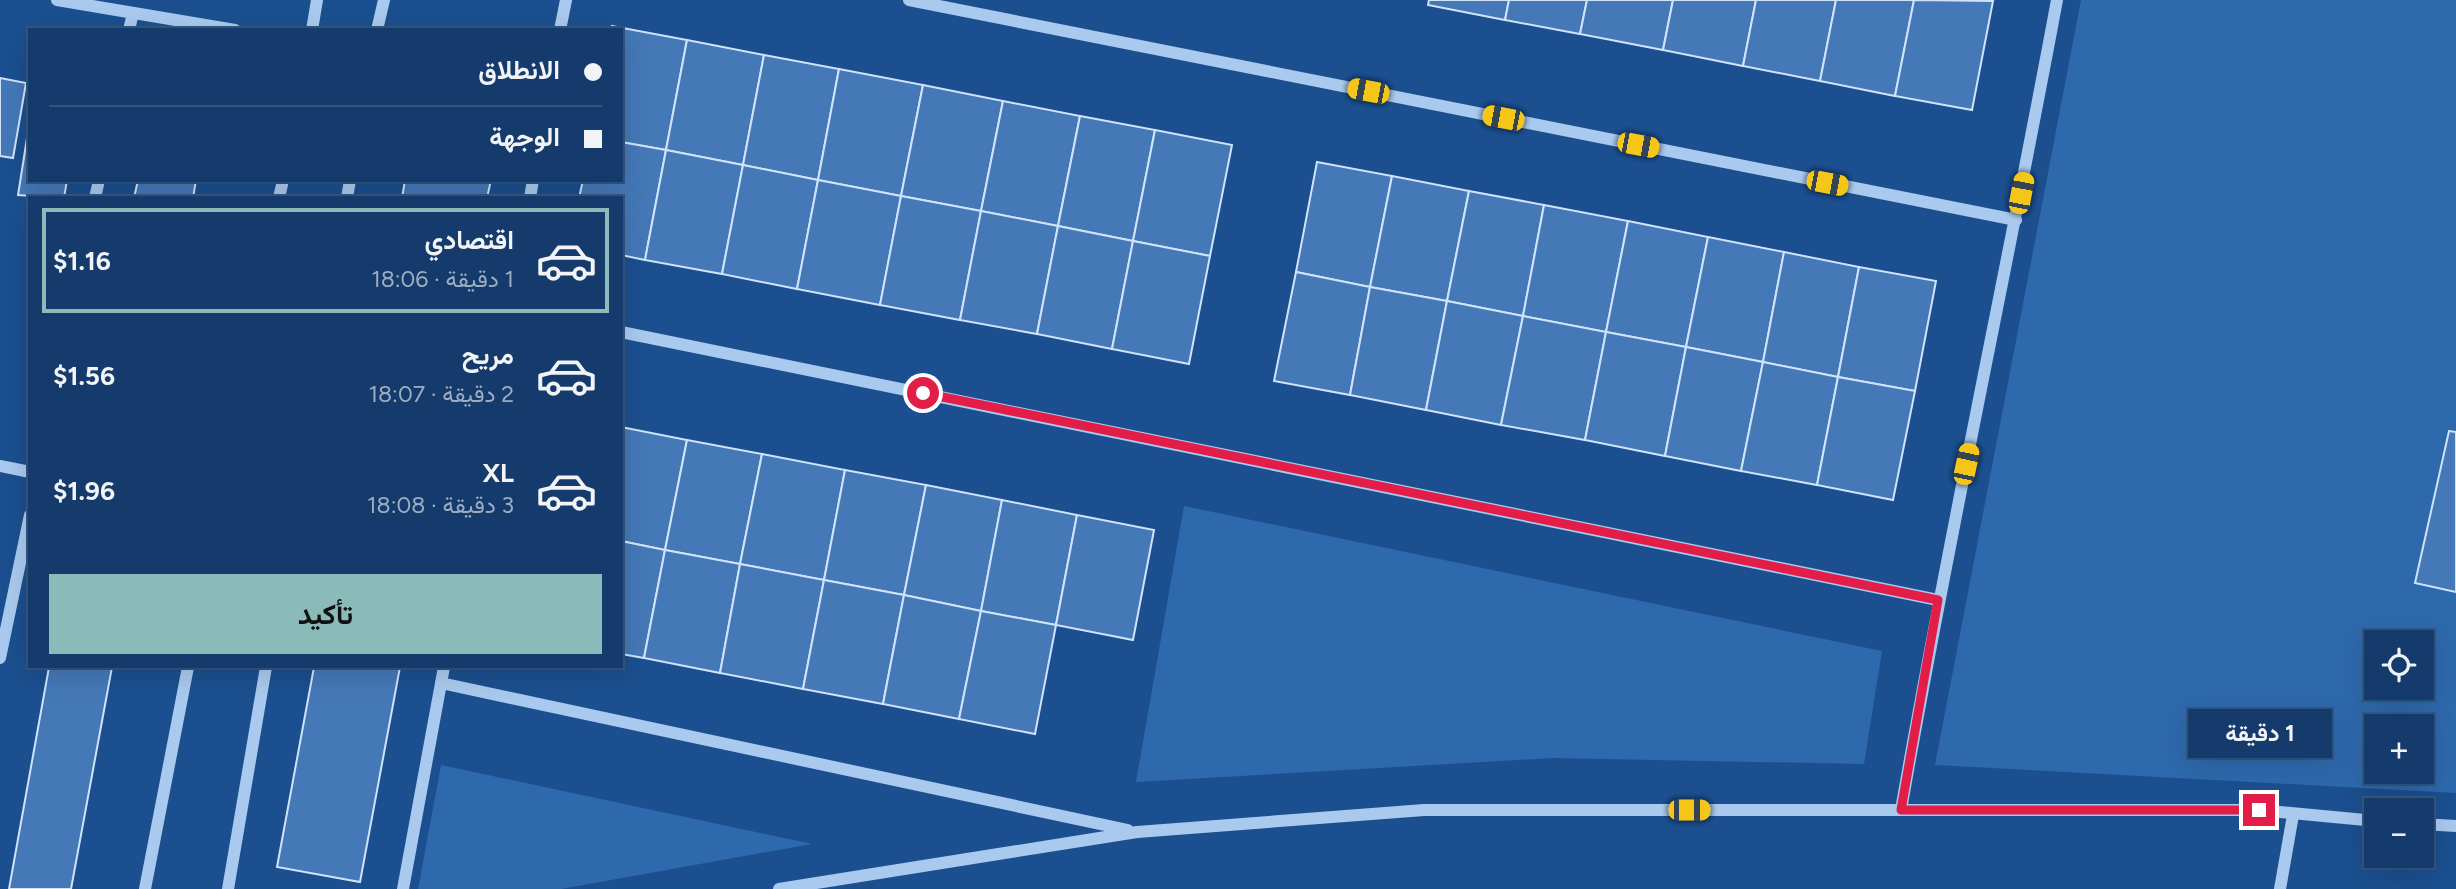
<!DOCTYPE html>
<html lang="ar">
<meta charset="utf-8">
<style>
:root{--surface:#143b6b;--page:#1d4271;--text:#f1f3f6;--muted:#9dadc1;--line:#33557e;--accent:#8bbbb9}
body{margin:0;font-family:Figtree,Vazirmatn,sans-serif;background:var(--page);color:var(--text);direction:rtl;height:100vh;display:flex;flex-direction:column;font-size:26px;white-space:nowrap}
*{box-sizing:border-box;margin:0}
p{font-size:23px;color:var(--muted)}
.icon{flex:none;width:38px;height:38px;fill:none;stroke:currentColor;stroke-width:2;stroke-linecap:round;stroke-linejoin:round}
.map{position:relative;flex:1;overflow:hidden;direction:ltr}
.sheet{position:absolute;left:28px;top:196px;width:595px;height:472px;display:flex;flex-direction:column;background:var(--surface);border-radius:0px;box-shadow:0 7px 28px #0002,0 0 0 2px var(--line);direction:rtl}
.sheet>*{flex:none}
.guide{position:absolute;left:28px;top:28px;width:595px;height:154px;border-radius:0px;box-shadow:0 7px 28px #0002,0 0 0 2px var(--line);direction:rtl;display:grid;align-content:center;height:154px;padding:0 21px;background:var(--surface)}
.buttons{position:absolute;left:2364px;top:630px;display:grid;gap:14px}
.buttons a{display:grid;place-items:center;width:70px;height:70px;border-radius:0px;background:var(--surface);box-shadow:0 7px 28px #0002,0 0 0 2px var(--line);font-size:35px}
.end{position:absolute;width:32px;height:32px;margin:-16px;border:9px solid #e11d48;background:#fff;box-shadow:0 0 0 4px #fff}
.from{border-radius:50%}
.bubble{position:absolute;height:49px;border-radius:0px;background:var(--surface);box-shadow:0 7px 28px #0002,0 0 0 2px var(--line);font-size:23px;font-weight:700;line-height:49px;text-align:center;direction:rtl}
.car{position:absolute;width:21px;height:42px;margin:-21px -10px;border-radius:9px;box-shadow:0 0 5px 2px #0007;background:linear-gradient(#f5c518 24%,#345 0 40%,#f5c518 0 76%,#345 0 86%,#f5c518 0)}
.guide b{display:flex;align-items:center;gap:24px;height:66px;font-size:26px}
.guide b+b{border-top:2px solid var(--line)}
.guide i{width:18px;height:18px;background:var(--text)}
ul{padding:12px 0 0;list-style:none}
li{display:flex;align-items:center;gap:21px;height:105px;margin:0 14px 10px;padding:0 7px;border:4px solid transparent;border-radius:0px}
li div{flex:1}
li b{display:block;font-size:26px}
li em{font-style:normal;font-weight:700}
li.active{border-color:var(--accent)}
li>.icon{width:63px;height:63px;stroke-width:1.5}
.button{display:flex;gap:14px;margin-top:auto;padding:14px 21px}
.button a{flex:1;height:80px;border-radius:0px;background:var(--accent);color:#111;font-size:28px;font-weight:700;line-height:80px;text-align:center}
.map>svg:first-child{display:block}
.green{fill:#2e69ad;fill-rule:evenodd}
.building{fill:#4478b7;stroke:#cfe3fa;stroke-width:2}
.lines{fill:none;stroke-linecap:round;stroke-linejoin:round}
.minor{stroke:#a9c9ee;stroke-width:12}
.route{stroke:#e11d48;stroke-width:9}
</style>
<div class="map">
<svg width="2456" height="889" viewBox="0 0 2456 889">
<rect width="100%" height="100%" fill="#1b4f8f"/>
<g class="green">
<path d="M 2081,0 L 2456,0 L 2456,793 L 1935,765 ZM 2376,642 L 2422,642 L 2422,688 L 2376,688 ZM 2376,726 L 2422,726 L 2422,772 L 2376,772 Z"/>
<path d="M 1184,506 L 1882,651 L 1864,764 L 1553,758 L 1136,782 Z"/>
<path d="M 441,765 L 812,844 L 561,889 L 418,889 Z"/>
</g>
<g class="building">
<path d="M 1429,0 L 1509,0 L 1505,20 L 1428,5 Z"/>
<path d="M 1509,0 L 1587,0 L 1580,34 L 1505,20 Z"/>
<path d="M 1587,0 L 1673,0 L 1663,50 L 1580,34 Z"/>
<path d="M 1673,0 L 1756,0 L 1743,66 L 1663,50 Z"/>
<path d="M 1756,0 L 1836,0 L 1820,81 L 1743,66 Z"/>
<path d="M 1836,0 L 1914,0 L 1895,96 L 1820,81 Z"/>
<path d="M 1914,0 L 1993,1 L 1972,110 L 1895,96 Z"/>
<path d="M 612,26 L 687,40 L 666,150 L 621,142 L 621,30 L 612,30 Z"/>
<path d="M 687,40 L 764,55 L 743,165 L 666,150 Z"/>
<path d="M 764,55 L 839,69 L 818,180 L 743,165 Z"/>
<path d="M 839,69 L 923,85 L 901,196 L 818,180 Z"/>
<path d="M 0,78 L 26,83 L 13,158 L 0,156 Z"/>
<path d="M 923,85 L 1003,101 L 981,211 L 901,196 Z"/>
<path d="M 1003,101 L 1080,116 L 1058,226 L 981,211 Z"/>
<path d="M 1080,116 L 1155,130 L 1133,241 L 1058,226 Z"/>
<path d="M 30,119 L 30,180 L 67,180 L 64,198 L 18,195 Z"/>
<path d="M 1155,130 L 1232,145 L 1210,256 L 1133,241 Z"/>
<path d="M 621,142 L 666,150 L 645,260 L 621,255 L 621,198 L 579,198 L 583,180 L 621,180 Z"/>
<path d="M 666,150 L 743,165 L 722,274 L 645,260 Z"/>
<path d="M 1317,162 L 1392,176 L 1370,287 L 1296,272 Z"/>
<path d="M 743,165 L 818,180 L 797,289 L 722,274 Z"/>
<path d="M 1392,176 L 1469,191 L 1447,301 L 1370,287 Z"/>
<path d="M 138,180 L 196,180 L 193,198 L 134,198 Z"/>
<path d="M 405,180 L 491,180 L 487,198 L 402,198 Z"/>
<path d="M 818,180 L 901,196 L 880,305 L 797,289 Z"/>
<path d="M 1469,191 L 1544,205 L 1523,316 L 1447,301 Z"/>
<path d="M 901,196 L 981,211 L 960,320 L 880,305 Z"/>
<path d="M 1544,205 L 1628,221 L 1606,332 L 1523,316 Z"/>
<path d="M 981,211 L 1058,226 L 1037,334 L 960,320 Z"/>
<path d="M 1628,221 L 1708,237 L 1686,347 L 1606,332 Z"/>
<path d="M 1058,226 L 1133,241 L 1112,349 L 1037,334 Z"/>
<path d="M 1708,237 L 1784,252 L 1763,362 L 1686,347 Z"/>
<path d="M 1133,241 L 1210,256 L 1189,364 L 1112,349 Z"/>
<path d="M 1784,252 L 1859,267 L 1838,377 L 1763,362 Z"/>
<path d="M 1859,267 L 1936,281 L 1915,391 L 1838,377 Z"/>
<path d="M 1296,272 L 1370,287 L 1350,395 L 1274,381 Z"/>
<path d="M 1370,287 L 1447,301 L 1426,410 L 1350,395 Z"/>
<path d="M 1447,301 L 1523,316 L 1501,425 L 1426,410 Z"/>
<path d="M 1523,316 L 1606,332 L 1585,440 L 1501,425 Z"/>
<path d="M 1606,332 L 1686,347 L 1665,456 L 1585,440 Z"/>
<path d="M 1686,347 L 1763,362 L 1741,471 L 1665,456 Z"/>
<path d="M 1763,362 L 1838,377 L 1817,485 L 1741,471 Z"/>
<path d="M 1838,377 L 1915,391 L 1893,500 L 1817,485 Z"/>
<path d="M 621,427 L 687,440 L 665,550 L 621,541 Z"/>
<path d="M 2449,431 L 2456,432 L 2456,592 L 2415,583 Z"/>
<path d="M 687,440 L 762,454 L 740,564 L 665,550 Z"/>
<path d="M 762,454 L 845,470 L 824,580 L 740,564 Z"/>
<path d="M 845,470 L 926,485 L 904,595 L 824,580 Z"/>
<path d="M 926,485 L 1002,500 L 981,611 L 904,595 Z"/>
<path d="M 1002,500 L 1077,515 L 1056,625 L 981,611 Z"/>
<path d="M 1077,515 L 1154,530 L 1133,640 L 1056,625 Z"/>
<path d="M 621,541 L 665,550 L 644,658 L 621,654 Z"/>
<path d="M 665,550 L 740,564 L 720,673 L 644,658 Z"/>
<path d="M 740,564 L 824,580 L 803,689 L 720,673 Z"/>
<path d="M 824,580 L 904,595 L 883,704 L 803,689 Z"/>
<path d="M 904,595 L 981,611 L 959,719 L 883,704 Z"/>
<path d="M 981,611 L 1056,625 L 1035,734 L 959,719 Z"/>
<path d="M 49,667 L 112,667 L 71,889 L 9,889 Z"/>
<path d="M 314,667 L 400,667 L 360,882 L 277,867 Z"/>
</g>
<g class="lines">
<g class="minor">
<path d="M 57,0 L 235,30"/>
<path d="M 909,0 L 2016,220"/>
<path d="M 129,30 L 133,13"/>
<path d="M 312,30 L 317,0"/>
<path d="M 377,30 L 384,0"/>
<path d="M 560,30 L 566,0"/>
<path d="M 95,198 L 99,180"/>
<path d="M 279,198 L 283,180"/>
<path d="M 347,198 L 350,180"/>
<path d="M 530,198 L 533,180"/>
<path d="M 621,332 L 1938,600"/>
<path d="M 0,466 L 30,472"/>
<path d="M 0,658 L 30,515"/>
<path d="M 441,683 L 1128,830"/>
<path d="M 1901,810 C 1948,539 2007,270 2057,0"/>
<path d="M 2422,824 L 2456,826"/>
<path d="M 145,889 L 188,667"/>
<path d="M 228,889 L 266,667"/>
<path d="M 403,889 L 444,667"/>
<path d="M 779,889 L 1137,832 L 1424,810 L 2259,810 L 2376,821"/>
<path d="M 2280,889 L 2293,815"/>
</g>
</g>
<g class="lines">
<path class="route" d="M 923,393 L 1938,600 L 1901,810 L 2259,810"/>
</g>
</svg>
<div class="buttons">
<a><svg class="icon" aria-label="locate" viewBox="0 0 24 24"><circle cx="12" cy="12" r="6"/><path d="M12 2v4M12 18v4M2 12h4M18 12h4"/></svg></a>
<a>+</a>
<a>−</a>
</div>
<i class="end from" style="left:923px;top:393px"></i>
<i class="end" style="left:2259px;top:810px"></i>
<div class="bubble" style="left:2188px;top:709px;width:144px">1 دقيقة</div>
<i class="car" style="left:1368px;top:91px;rotate:281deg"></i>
<i class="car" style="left:1503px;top:118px;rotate:281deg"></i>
<i class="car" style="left:1638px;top:145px;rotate:101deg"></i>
<i class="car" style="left:1827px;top:183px;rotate:101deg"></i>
<i class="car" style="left:2021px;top:193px;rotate:11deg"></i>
<i class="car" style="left:1966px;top:464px;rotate:12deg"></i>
<i class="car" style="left:1689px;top:810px;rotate:90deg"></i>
<div class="guide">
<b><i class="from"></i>الانطلاق</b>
<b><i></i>الوجهة</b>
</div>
<section class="sheet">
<ul>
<li class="active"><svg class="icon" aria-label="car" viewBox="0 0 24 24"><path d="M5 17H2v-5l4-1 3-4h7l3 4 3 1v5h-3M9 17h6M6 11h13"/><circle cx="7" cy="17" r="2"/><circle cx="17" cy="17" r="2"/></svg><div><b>اقتصادي</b><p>1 دقيقة · 18:06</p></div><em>$1.16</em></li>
<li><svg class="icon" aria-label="car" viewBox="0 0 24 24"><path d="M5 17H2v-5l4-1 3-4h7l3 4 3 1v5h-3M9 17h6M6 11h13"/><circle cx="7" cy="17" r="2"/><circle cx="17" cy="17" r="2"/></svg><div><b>مريح</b><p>2 دقيقة · 18:07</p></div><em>$1.56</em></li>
<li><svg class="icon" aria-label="car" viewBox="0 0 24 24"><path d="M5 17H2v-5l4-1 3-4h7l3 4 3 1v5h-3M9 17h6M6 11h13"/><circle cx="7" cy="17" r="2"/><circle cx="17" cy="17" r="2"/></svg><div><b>XL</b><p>3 دقيقة · 18:08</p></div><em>$1.96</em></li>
</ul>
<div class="button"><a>تأكيد</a></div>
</section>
</div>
